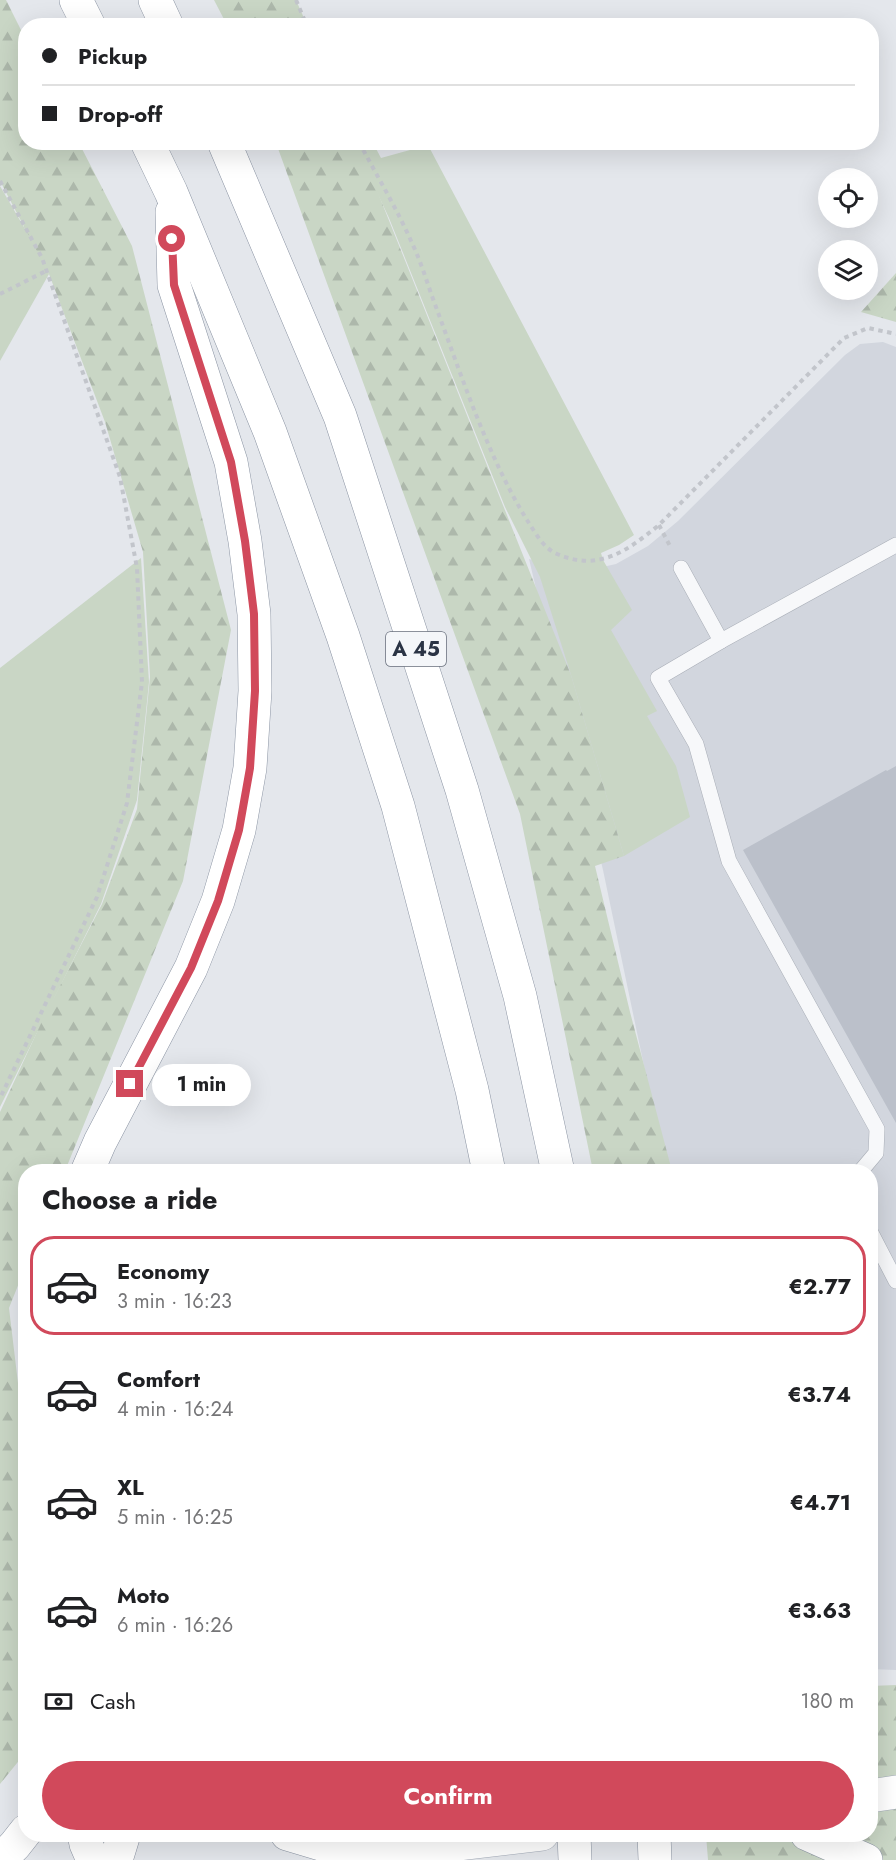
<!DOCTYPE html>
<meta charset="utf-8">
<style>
:root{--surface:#fff;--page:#f6f6f6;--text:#202124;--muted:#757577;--line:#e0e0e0;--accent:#d1495b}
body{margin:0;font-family:Jost,sans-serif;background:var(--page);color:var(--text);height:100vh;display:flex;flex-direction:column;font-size:22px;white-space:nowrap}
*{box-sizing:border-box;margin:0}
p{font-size:20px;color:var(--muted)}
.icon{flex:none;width:33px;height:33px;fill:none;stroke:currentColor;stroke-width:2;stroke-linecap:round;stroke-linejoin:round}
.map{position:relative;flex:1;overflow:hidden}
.details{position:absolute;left:18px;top:1164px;width:860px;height:678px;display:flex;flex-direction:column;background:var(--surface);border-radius:24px;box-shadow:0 6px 24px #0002}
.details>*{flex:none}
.top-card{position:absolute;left:18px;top:18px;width:861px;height:132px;border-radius:24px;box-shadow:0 6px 24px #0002;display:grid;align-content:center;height:132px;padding:0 24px;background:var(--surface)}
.fabs{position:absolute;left:818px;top:168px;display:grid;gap:12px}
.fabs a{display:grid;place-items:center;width:60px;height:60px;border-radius:50%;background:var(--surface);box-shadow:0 6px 24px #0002;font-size:30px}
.end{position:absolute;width:27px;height:27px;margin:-14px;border:8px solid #d1495b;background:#fff;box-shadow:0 0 0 3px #fff}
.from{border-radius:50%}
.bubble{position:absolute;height:42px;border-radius:21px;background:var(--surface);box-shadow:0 6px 24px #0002;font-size:20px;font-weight:700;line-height:42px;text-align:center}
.top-card b{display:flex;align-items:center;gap:21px;height:57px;font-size:22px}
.top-card b+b{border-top:2px solid var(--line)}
.top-card i{width:15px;height:15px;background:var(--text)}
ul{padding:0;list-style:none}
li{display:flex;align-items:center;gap:18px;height:99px;margin:0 12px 9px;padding:0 12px;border:3px solid transparent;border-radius:24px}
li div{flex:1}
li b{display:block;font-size:22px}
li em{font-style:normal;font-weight:700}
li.selected{border-color:var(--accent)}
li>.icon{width:54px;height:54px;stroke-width:1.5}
h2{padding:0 24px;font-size:27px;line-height:72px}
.pay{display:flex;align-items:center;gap:15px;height:66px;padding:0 24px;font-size:22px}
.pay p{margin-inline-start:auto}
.action{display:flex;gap:12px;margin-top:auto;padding:12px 24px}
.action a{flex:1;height:69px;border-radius:36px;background:var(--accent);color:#fff;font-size:24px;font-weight:700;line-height:69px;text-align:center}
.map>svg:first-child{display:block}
.built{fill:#d2d6de}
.green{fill:#c9d6c5}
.forest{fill:url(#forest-firs)}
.building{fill:#bbc0ca}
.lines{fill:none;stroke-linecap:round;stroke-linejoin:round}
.service-casing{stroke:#a9aeb7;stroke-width:16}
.primary-casing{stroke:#a3abb8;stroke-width:34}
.motorway-casing{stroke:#8b94a3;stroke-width:34}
.path{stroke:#c2c5cb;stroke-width:4;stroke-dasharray:4.5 4.5;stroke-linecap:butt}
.service{stroke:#f7f8fa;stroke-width:15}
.primary{stroke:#fff;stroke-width:33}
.motorway{stroke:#fff;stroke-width:33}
.route{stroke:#d1495b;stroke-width:8}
.labels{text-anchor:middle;stroke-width:5;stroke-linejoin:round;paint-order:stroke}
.shield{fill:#f4f6f9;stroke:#676e7b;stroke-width:1.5}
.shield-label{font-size:20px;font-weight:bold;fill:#2b3445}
</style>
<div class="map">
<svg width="896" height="1860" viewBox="0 0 896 1860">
<defs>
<pattern id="forest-firs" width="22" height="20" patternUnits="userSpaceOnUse" patternTransform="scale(1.5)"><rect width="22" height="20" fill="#c9d6c5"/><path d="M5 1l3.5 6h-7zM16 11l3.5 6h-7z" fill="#adb8ab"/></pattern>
</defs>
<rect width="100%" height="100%" fill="#e4e7ec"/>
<path class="built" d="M 883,342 L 896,347 L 896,1670 L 870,1669 L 870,1172 L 666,1171 L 603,870 L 529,559 L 560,567 L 589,570 L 616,564 L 648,546 L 678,521 L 845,355 L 860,344 Z"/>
<g class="green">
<path d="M 354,143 L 373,143 L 381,158 L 428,145 L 634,535 L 619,545 L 601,553 L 603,560 L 632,610 L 611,630 L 657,711 L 647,716 L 676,766 L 690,817 L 624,856 L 571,675 L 540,577 L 505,507 L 389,218 Z"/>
<path d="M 0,186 L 42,258 L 49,274 L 0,361 Z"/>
<path d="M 141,558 L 149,682 L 137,800 L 101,904 L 0,1107 L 0,668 Z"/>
</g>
<g class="forest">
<path d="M 0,0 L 6,0 L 25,38 L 26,142 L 79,143 L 132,246 L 231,630 L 183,881 L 65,1171 L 26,1172 L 25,1268 L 9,1308 L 26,1450 L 26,1752 L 0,1784 L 0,1112 L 44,1017 L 102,904 L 137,809 L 150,677 L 143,552 L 105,422 L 49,274 L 0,181 Z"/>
<path d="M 214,0 L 296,0 L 307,25 L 227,25 Z"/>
<path d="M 276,143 L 358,143 L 571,675 L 624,856 L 595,866 L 630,1012 L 672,1171 L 593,1171 L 520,814 Z"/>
<path d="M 896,273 L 896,322 L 861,312 Z"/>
<path d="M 896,1685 L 896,1860 L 708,1860 L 706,1835 L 870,1834 L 870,1686 Z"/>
</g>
<path class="building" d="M 896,766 L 896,1123 L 743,850 L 886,770 L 887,771 Z"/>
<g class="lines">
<defs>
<g id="service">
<path d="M 681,568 L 721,641"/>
<path d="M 860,1172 L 876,1153 L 877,1129 L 729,861 L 696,744 L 658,678 L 721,641 L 896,545"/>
<path d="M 870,1231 L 896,1281"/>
</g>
<g id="primary">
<path d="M 870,1796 L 896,1792"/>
<path d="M 333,1859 L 542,1834"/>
</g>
<g id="motorway">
<path d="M 76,0 L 89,26"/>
<path d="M 155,0 L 167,26"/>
<path d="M 147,142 L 171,192 L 270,432 L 343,636 L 398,806 L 472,1090 L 489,1172"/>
<path d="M 224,142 L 340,416 L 462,790 L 520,996 L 558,1172"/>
<path d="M 87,1172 L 100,1142 L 191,968 L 218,901 L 239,830 L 250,768 L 255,691 L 254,614 L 245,541 L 231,462 L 174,285 L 172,212"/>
<path d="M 84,1834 L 86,1844 L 93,1860"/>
<path d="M 287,1834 L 361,1856"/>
<path d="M 574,1834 L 575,1860"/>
<path d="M 654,1834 L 655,1860"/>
<path d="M 807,1834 L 866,1860"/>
<path d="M 0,1860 L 15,1845 L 26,1831"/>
<path d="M 116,1860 L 124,1834"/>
</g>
</defs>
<use href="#service" class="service-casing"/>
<use href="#primary" class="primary-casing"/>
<use href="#motorway" class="motorway-casing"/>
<g class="path">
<path d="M 296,0 L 307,26"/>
<path d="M 359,142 C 377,176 397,209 412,243 C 422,264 428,286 436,307 C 462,377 488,457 527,520 C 535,532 543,548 557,554 C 599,572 627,551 659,525 L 844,338 L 868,328 L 896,334"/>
<path d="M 0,181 L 42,258 L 120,477 L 137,568 L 142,682 L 127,803 L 97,897 L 0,1098"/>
<path d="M 0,294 L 46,271"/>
<path d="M 659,525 L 671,548"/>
</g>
<use href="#service" class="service"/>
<use href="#primary" class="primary"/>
<use href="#motorway" class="motorway"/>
</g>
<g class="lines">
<path class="route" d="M 130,1084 L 191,968 L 218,901 L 239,830 L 250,768 L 255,691 L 254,614 L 245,541 L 231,462 L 174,285 L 172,239"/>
</g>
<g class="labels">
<rect class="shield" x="386" y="632" width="60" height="34" rx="4.5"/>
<g class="shield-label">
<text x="416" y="656">A 45</text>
</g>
</g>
</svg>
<div class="fabs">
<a><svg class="icon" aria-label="locate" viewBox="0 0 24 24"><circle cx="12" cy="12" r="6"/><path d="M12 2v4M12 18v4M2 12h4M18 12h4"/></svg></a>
<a><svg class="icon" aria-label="layers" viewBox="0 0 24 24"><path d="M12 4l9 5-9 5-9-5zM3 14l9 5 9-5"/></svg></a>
</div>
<i class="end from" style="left:172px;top:239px"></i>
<i class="end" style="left:130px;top:1084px"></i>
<div class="bubble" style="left:152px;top:1064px;width:99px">1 min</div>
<div class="top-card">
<b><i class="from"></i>Pickup</b>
<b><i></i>Drop-off</b>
</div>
<section class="details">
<h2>Choose a ride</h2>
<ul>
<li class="selected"><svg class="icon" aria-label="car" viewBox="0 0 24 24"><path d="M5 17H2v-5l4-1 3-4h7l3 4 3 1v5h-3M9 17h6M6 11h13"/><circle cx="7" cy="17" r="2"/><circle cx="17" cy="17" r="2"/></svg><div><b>Economy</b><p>3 min · 16:23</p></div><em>€2.77</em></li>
<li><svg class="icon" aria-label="car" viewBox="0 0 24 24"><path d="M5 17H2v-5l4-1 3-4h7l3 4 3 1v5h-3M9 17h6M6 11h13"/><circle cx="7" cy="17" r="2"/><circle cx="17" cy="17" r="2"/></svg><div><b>Comfort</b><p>4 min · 16:24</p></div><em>€3.74</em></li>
<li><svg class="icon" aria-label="car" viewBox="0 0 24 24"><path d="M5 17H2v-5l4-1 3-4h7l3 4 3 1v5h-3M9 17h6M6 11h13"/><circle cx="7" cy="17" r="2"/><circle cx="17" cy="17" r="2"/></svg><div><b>XL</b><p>5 min · 16:25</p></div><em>€4.71</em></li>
<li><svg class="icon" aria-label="car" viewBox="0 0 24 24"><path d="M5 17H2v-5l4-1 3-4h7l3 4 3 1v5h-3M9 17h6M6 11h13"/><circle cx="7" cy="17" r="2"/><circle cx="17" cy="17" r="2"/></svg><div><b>Moto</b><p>6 min · 16:26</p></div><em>€3.63</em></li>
</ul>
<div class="pay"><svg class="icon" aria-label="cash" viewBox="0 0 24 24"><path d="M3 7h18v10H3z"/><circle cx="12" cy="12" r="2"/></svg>Cash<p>180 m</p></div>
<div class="action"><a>Confirm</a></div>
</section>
</div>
